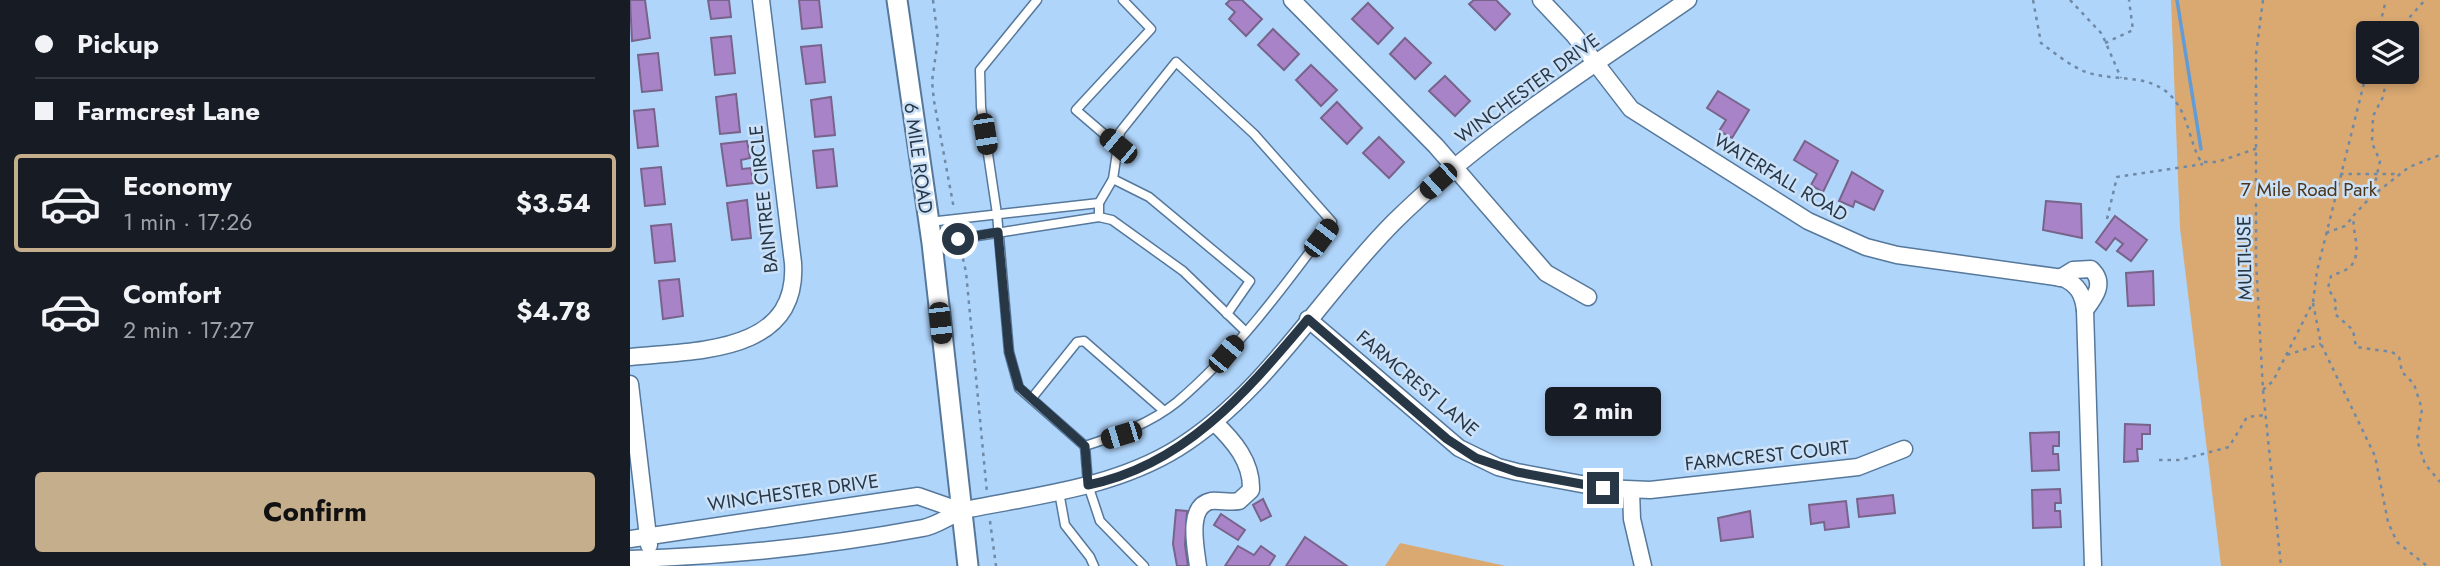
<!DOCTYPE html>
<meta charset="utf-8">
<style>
:root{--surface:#171b24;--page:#20242c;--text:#f1f3f6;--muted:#9ea1a6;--line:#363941;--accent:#c4ae8b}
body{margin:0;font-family:Jost,sans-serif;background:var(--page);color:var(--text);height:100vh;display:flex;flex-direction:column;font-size:26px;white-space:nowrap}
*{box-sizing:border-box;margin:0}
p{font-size:23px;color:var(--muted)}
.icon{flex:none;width:38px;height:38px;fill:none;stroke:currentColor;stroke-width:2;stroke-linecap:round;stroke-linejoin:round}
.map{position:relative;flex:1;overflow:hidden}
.side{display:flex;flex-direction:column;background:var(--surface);width:630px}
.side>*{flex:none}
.banner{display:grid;align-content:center;height:154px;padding:0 35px;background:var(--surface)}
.buttons{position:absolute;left:1726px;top:21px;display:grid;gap:14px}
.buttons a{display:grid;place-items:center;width:63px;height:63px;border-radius:7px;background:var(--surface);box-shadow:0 4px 10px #0003;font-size:35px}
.end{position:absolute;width:32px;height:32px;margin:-16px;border:9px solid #283746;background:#fff;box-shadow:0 0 0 4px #fff}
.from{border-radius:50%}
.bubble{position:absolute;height:49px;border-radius:7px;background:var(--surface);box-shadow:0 4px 10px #0003;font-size:23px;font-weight:700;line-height:49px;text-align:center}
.car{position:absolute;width:21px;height:42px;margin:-21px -10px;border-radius:9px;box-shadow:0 0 5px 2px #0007;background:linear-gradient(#222 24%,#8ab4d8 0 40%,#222 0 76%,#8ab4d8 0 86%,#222 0)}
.banner b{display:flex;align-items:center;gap:24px;height:66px;font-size:26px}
.banner b+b{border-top:2px solid var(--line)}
.banner i{width:18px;height:18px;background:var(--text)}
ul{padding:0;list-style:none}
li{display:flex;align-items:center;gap:21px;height:98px;margin:0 14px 10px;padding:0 21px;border:4px solid transparent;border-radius:7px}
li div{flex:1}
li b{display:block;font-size:26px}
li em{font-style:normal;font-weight:700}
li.on{border-color:var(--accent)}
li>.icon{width:63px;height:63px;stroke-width:1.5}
.action{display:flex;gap:14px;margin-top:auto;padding:14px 35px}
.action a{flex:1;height:80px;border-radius:7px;background:var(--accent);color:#111;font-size:28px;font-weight:700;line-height:80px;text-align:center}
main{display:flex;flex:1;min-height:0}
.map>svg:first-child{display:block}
.green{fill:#daa972;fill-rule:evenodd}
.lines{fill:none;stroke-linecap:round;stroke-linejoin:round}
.stream{stroke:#629cd6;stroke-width:3.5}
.building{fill:#a983c7;stroke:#78638a;stroke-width:2}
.service-casing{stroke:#56789b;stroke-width:11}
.minor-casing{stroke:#56789b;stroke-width:19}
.tertiary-casing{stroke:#56789b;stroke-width:23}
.path{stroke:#708aa5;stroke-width:2.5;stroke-dasharray:3.5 5;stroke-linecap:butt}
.service{stroke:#fff;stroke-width:8}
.minor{stroke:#fff;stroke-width:16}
.tertiary{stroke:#fff;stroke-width:19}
.route{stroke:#283746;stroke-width:9}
.labels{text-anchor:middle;stroke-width:5;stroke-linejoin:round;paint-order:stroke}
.street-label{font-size:19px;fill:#283746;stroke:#cbe1f8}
.park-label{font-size:19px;fill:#4c3519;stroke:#cbe1f8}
</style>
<main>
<section class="side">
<div class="banner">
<b><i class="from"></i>Pickup</b>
<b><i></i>Farmcrest Lane</b>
</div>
<ul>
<li class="on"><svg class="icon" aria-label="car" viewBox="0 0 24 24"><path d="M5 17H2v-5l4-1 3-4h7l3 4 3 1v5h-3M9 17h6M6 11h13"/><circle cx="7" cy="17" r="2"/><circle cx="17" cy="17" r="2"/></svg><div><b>Economy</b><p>1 min · 17:26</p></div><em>$3.54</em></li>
<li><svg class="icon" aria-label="car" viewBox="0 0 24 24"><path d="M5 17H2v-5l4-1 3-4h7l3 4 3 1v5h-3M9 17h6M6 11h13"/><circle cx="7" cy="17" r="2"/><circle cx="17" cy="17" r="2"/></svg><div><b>Comfort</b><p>2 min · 17:27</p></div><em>$4.78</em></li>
</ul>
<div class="action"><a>Confirm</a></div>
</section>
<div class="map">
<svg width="1810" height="566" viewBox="0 0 1810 566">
<rect width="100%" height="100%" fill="#b0d5fb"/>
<g class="green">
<path d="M 1541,0 L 1810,0 L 1810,566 L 1591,566 L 1550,228 ZM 1776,33 L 1776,72 L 1738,72 L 1738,33 Z"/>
<path d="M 770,543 L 876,566 L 755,566 Z"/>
</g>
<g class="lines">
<path class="stream" d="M 1547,0 L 1571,149"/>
</g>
<g class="building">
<path d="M 0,0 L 15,0 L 20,38 L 2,41 Z"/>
<path d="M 78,0 L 99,0 L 101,17 L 81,19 Z"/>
<path d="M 169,0 L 189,0 L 192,27 L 172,29 Z"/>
<path d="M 600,0 L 612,0 L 632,19 L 616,36 L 599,19 L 605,12 L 596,4 Z"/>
<path d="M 844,0 L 866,0 L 880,14 L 865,30 L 839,4 Z"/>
<path d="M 738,3 L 763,28 L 748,44 L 722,19 Z"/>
<path d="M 643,29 L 669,54 L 654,70 L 628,45 Z"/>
<path d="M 101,36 L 105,73 L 85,75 L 81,38 Z"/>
<path d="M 775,38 L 801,63 L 785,79 L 760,54 Z"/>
<path d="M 191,45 L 195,82 L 176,84 L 171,47 Z"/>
<path d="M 28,53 L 32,90 L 12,92 L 8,55 Z"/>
<path d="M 681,65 L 707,90 L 691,106 L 666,80 Z"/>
<path d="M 815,76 L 840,101 L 825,116 L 799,91 Z"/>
<path d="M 1088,91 L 1119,110 L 1102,138 L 1089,131 L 1096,120 L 1077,108 Z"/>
<path d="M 106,94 L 110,132 L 90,134 L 86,97 Z"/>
<path d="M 201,97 L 205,135 L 185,137 L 181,100 Z"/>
<path d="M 707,102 L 732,128 L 717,144 L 691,118 Z"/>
<path d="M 24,109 L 28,146 L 8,148 L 4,111 Z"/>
<path d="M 749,137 L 774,162 L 759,178 L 733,153 Z"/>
<path d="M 117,141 L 120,158 L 111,160 L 112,169 L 121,168 L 123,183 L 97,186 L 91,144 Z"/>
<path d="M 1175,141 L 1208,161 L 1193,192 L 1181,185 L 1187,174 L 1164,160 Z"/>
<path d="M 203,149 L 207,186 L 187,188 L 183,151 Z"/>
<path d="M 31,167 L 35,204 L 15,206 L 11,169 Z"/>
<path d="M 1222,172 L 1253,191 L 1244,210 L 1225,201 L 1223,207 L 1209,201 Z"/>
<path d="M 117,200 L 121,238 L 102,240 L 97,203 Z"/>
<path d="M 1416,201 L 1451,204 L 1452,238 L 1413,230 Z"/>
<path d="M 1485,216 L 1517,240 L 1501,261 L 1487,251 L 1493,244 L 1485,238 L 1476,250 L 1466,242 Z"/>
<path d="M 41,224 L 45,261 L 25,263 L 21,226 Z"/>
<path d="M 1523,271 L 1524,305 L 1498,306 L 1496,273 Z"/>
<path d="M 49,279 L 53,316 L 33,319 L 29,281 Z"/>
<path d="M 1495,424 L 1520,425 L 1520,434 L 1512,434 L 1512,449 L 1507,449 L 1508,461 L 1494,462 Z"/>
<path d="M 1429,432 L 1429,446 L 1423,446 L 1423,454 L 1428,454 L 1429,470 L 1402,471 L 1400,433 Z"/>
<path d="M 1430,489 L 1431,503 L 1425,503 L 1425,511 L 1430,511 L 1431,527 L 1403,528 L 1402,490 Z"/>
<path d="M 1263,495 L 1265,513 L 1229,517 L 1227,499 Z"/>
<path d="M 633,499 L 641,516 L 631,521 L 623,505 Z"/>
<path d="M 1216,501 L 1219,527 L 1195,530 L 1194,522 L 1181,524 L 1179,505 Z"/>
<path d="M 546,510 L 557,511 L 555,545 L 558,566 L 547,566 L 543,544 Z"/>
<path d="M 1120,511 L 1123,537 L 1091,541 L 1088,518 Z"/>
<path d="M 591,514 L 615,530 L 608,540 L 584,525 Z"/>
<path d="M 675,537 L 717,566 L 656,566 Z"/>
<path d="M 608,546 L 624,555 L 631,546 L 645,556 L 639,566 L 595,566 Z"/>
</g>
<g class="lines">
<defs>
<g id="service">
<path d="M 407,0 L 350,70 L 351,107 L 367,214 L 379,352 L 389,388 L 455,446 C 486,436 521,423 547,402 C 607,351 656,284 702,222 L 624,134 L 546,62 L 490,132 L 483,179 L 469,203"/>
<path d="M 488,146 L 446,110 L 521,29 L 493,0"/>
<path d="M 483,179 L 519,197 L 620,281 L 597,314"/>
<path d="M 469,217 L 482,220 L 553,271 L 615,331"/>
<path d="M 299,222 L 469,203 L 469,217 L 302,243"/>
<path d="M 402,398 L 447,342 L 454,341 L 533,410"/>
<path d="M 455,446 L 458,485 L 470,521 L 514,566"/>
<path d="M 429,492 L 435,525 L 460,557 L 464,566"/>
</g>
<g id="minor">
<path d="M 662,0 L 806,146 L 916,273 L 958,297"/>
<path d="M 911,0 L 944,35 L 1001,109 L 1178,221 L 1236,247 L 1267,255 L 1433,278 C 1448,285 1453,294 1455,310 L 1463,566"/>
<path d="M 1430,278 L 1443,270 L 1461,269 C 1476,283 1465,297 1455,310"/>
<path d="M 678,319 L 829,448 L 868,467 L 887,472 L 973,488 L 1020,490 L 1228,467 L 1274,449"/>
<path d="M 0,357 C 64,350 169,355 163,263 L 131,0"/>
<path d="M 0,384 L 19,545"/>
<path d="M 1001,491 L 1002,519 L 1013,566"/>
<path d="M 0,539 L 288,496 L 331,511"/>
<path d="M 0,559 C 97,556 197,546 293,528 C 309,525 322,513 339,509 C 410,495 485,487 548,448 C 636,393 691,295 764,222 C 852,135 957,70 1058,0"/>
<path d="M 568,566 C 566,549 556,506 581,501 C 590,500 600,503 609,501 L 621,490 C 622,462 604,441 584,422"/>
</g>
<path id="tertiary" d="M 267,0 L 302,243 L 338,566"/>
</defs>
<use href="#service" class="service-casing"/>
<use href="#minor" class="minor-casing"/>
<use href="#tertiary" class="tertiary-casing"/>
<g class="path">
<path d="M 303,0 L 308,39 L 302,81 L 304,101 L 324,209"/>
<path d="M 1403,0 L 1411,43 C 1425,53 1440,66 1456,72 C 1487,83 1524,71 1546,102 C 1559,120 1560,143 1571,162 L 1587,162 L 1628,148"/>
<path d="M 1440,0 L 1472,34 L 1491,78"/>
<path d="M 1633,0 L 1626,54 L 1626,261 L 1633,390 L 1651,566"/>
<path d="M 1748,33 L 1756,0"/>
<path d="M 1773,33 L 1779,18 L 1795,0"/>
<path d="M 1475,43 L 1503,30 L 1499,0"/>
<path d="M 1758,72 L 1753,97 L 1743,116 L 1742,143 L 1750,161 L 1744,188 L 1739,199 L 1724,215 C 1721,231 1733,251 1721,266 C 1717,271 1707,273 1701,276 L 1698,288 L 1706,302 L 1705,314 L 1723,330 L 1726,347 L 1762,352 L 1769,357 L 1772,372 L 1784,384 L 1792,409 L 1787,440 L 1795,464 L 1810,482"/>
<path d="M 1710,174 L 1770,174"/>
<path d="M 1741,197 L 1779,167 L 1810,155"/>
<path d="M 1477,219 L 1487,177 L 1573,164"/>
<path d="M 1696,233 L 1715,226 L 1722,218"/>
<path d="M 331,250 L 336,272 L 357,493"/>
<path d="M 1683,303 L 1691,344 L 1745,456 L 1758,522 L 1767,542 L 1797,566"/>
<path d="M 1657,355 L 1691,344"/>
<path d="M 1633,390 L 1643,381 L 1683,302 L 1687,271 L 1738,67"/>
<path d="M 1529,460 L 1550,460 L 1599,447 L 1617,417 L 1635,415"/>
<path d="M 360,521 L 366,566"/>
</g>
<use href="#service" class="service"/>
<use href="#minor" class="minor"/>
<use href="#tertiary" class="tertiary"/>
</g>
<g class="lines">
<path class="route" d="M 328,239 L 368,232 L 379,352 L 389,387 L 455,446 L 458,485 C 556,465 617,391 678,319 L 817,439 L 846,458 L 887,472 L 973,488"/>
</g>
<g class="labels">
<g class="street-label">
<text transform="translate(897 88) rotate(-36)" y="7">WINCHESTER DRIVE</text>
<text transform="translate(289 158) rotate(82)" y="7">6 MILE ROAD</text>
<text transform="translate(1151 177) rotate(31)" y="7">WATERFALL ROAD</text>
<text transform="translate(133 199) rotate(-96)" y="7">BAINTREE CIRCLE</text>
<text transform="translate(1614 258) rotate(-91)" y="7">MULTI-USE</text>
<text transform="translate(788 383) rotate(40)" y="7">FARMCREST LANE</text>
<text transform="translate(1137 455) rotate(-6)" y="7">FARMCREST COURT</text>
<text transform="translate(163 492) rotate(-8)" y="7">WINCHESTER DRIVE</text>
</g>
<g class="park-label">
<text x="1679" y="196">7 Mile Road Park</text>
</g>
</g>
</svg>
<div class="buttons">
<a><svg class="icon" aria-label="layers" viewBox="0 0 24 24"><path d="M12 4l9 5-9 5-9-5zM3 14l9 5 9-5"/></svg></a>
</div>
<i class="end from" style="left:328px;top:239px"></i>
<i class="end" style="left:973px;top:488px"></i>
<div class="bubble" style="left:915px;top:387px;width:116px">2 min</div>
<i class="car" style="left:355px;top:134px;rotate:171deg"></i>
<i class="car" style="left:488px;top:146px;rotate:310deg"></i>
<i class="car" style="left:808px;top:181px;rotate:228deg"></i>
<i class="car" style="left:691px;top:238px;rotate:37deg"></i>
<i class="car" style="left:310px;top:323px;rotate:174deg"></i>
<i class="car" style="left:596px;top:354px;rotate:40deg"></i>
<i class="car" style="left:491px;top:435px;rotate:253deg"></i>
</div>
</main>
